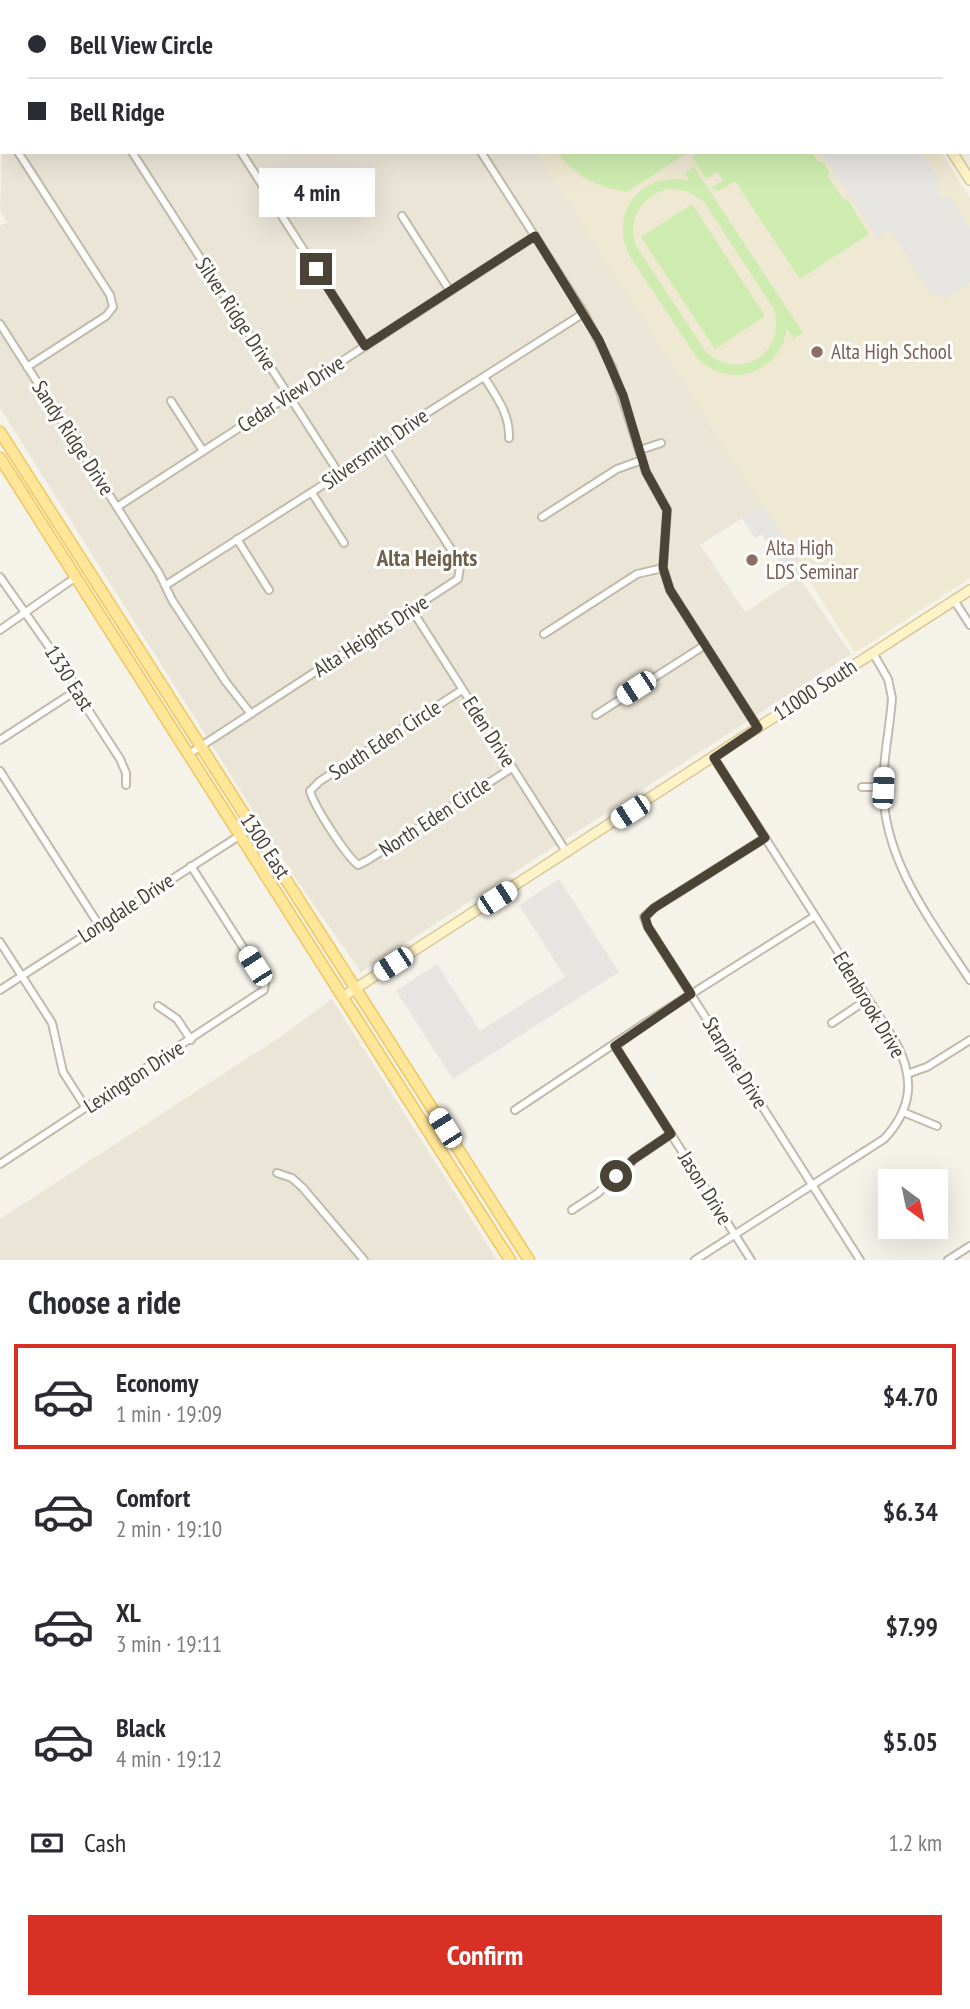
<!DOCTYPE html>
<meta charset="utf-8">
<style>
:root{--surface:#fff;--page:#f7f7f7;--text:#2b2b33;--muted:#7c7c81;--line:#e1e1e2;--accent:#d93025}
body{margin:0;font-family:"PT Sans Narrow",sans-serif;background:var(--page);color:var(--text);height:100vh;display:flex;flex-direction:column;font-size:26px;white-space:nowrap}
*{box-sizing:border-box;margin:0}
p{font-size:23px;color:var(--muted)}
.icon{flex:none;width:38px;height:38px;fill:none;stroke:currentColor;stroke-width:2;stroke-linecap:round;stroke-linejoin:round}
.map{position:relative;height:1260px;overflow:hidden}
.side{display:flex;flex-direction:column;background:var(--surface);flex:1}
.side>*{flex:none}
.banner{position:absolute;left:0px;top:0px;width:971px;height:154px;box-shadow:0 7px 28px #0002;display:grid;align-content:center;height:154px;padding:0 28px;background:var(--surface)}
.needle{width:46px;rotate:147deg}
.controls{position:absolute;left:878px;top:1169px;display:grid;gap:14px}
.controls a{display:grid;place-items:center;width:70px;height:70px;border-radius:0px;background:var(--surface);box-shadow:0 7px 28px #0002;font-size:35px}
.end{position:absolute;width:32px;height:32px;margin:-16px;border:9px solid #4a4336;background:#fff;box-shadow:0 0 0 4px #fff}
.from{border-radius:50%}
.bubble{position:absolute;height:49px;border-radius:0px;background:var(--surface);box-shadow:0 7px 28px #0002;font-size:23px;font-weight:600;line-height:49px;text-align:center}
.car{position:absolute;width:21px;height:42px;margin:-21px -10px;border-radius:9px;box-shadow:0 0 5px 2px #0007;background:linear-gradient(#fff 24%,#345 0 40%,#fff 0 76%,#345 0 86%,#fff 0)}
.banner b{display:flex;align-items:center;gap:24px;height:66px;font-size:26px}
.banner b+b{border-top:2px solid var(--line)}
.banner i{width:18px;height:18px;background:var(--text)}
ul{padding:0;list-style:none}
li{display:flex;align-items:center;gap:21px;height:105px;margin:0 14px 10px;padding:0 14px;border:4px solid transparent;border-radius:0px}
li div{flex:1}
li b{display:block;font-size:26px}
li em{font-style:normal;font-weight:600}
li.active{border-color:var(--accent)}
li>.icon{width:63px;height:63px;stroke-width:1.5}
h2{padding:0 28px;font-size:32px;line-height:84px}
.pay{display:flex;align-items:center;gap:18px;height:77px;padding:0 28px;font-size:26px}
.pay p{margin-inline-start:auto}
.button{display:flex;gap:14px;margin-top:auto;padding:14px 28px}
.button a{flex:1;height:80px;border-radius:0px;background:var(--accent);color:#fff;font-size:28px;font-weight:600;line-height:80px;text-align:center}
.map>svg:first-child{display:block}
.residential{fill:#eae5d7}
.education{fill:#efe8d2}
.green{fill:#ceecaf;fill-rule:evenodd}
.parking{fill:#e7e5e1}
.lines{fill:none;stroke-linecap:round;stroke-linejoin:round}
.street-casing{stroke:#c2bbab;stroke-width:10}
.secondary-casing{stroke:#d9c996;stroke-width:12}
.primary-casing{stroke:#edc860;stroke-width:13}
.street{stroke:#fff;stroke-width:6}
.secondary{stroke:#fff4c9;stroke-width:9}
.primary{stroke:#ffe698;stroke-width:10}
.route{stroke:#4a4336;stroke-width:9}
.education-dot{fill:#8d6e63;stroke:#fff;stroke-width:2.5}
.labels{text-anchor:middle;stroke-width:6;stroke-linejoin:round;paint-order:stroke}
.street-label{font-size:21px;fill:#4a4336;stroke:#fff}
.education-label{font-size:21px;fill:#785e54;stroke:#fff;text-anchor:start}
.neighbourhood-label{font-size:23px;font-weight:bold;fill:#6e624d;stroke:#fff}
</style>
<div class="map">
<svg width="970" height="1260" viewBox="0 0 970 1260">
<rect width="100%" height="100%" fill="#f5f2e9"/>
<g class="residential">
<path d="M 115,0 L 633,0 L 113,2 Z"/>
<path d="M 2,149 L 2,152 L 536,152 L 763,505 L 700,545 L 745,612 L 799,577 L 851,654 L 361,972 L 298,882 L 0,408 L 0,226 L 7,222 L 0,211 Z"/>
<path d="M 332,999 L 497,1260 L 0,1260 L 0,1219 L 280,1037 Z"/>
</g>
<path class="education" d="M 536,152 L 941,152 L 970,198 L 970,578 L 858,651 L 854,651 Z"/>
<g class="green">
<path d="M 557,152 L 688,152 L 627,192 C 597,187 576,177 557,152 Z"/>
<path d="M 695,152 L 812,152 L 819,163 L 822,161 L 830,173 L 828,176 L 844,200 L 847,199 L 869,234 L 800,279 L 735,181 L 719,191 L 713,189 L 712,188 L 723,180 L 717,172 L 706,179 L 692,157 L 695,155 Z"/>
<path d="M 694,167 L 803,333 L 794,338 L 787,329 C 780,373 730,390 698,359 L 631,258 C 606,214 642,169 690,181 L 685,173 ZM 668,189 L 687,191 L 704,202 L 774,309 C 787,353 740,383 706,352 L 636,246 C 627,219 641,196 668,189 Z"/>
<path d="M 692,204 L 765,316 L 715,349 L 641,237 Z"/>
</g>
<g class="parking">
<path d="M 821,152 L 921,152 L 940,182 L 935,187 L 943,199 L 949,196 L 970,228 L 970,282 L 944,299 L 940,293 L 933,297 L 890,230 L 877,238 Z"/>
<path d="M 763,505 L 804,570 L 791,579 L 762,535 L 755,538 L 742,518 Z"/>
<path d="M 559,879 L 619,972 L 453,1079 L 396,991 L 437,964 L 480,1031 L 565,977 L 519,905 Z"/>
</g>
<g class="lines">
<defs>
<g id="street">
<path d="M 263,0 L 265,2"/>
<path d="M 384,0 L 385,2"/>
<path d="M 492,0 L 493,2"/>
<path d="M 205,2 L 207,0"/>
<path d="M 546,2 L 548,0"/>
<path d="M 0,46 L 2,48"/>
<path d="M 18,152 L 110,295 L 113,307 L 106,316 L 27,367"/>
<path d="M 132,152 L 340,475"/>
<path d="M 241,152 L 365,346"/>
<path d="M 481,152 L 584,313 L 612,367 L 646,472 L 667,510 L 663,568 L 670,590 L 758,728"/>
<path d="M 402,216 L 450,291"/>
<path d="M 0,324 L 159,573 L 172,600 L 226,682 L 251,714"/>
<path d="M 484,377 C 496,396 510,414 509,438"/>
<path d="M 171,401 L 203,451"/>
<path d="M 640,450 L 661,443"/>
<path d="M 312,493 L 344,543"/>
<path d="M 117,507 L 535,236"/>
<path d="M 542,517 L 617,469 L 642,460"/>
<path d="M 237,539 L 269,590"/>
<path d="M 0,577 L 71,678 L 83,702 L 120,759 L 126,773 L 126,785"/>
<path d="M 166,585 L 384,446 L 419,418 L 584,313"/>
<path d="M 954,600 L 970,625"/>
<path d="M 412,610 L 567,853"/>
<path d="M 0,630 L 76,577"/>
<path d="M 544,634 L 637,574 L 663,568"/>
<path d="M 873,653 L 888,679 L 892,698 C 890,728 883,758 883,788 C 884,862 931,921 970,980"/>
<path d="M 462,690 L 320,781 L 310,791 C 315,808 345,854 358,865 L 368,860 L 512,768"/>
<path d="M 596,715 L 705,645"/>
<path d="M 0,740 L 77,690"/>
<path d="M 189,754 L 458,579 L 460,567 L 458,560 L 384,446"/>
<path d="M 0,771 L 99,925"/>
<path d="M 862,787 L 883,787"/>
<path d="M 765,838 L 654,908 L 644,917 L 648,927 L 860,1260"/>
<path d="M 0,942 L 52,1023 L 63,1072 L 86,1108"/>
<path d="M 0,990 L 253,827"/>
<path d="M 158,1006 L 177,1019 L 191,1040"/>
<path d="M 832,1023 L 868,999"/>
<path d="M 615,1046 L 751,1260"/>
<path d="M 907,1074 L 927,1067 L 970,1040"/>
<path d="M 515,1110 L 647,1022 L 815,916"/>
<path d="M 903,1112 L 937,1126"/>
<path d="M 0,1164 L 264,990 L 265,983 L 262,977 L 191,866"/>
<path d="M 277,1173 L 292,1178 L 303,1188 L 364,1260"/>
<path d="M 572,1210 L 598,1193 L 634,1159 L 671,1134"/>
<path d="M 695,1260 L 884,1139 C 913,1108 915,1077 895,1041 L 714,758"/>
<path d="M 948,1260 L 970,1246"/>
</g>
<g id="secondary">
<path d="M 853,0 L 854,2"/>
<path d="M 952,152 L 970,180"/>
<path d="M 344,996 L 970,590"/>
</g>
<g id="primary">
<path d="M 87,2 L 89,0"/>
<path d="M 0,58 L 2,57"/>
<path d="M 0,432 L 529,1260"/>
<path d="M 0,458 L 510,1260"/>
</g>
</defs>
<use href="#street" class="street-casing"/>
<use href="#secondary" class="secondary-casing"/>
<use href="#primary" class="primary-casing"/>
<use href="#street" class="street"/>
<use href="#secondary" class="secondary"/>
<use href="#primary" class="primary"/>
</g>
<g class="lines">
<path class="route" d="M 316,269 L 365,346 L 535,236 L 599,340 L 623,395 L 646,472 L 667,510 L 663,568 L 670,590 L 758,728 L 714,758 L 765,838 L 654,908 L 645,917 L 648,927 L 691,994 L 615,1046 L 671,1134 L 634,1159 L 616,1176"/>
</g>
<g class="education-dot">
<circle cx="817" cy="352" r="7"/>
<circle cx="752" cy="560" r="7"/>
</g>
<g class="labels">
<g class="street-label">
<text transform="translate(236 314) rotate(57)" y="7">Silver Ridge Drive</text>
<text transform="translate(291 394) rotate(-33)" y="7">Cedar View Drive</text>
<text transform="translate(73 438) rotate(57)" y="7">Sandy Ridge Drive</text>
<text transform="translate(375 449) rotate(-35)" y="7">Silversmith Drive</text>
<text transform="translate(371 636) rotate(-33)" y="7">Alta Heights Drive</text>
<text transform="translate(69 678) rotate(58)" y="7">1330 East</text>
<text transform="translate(815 690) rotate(-33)" y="7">11000 South</text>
<text transform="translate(489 732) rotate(57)" y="7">Eden Drive</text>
<text transform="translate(385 740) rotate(-33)" y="7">South Eden Circle</text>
<text transform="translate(435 817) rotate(-33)" y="7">North Eden Circle</text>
<text transform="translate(265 846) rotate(57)" y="7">1300 East</text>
<text transform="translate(126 908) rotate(-33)" y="7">Longdale Drive</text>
<text transform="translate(869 1005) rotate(59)" y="7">Edenbrook Drive</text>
<text transform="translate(735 1063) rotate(58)" y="7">Starpine Drive</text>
<text transform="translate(134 1077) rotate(-33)" y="7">Lexington Drive</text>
<text transform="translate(705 1188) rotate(58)" y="7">Jason Drive</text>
</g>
<g class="education-label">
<text x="831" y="359">Alta High School</text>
<text x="766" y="555">Alta High<tspan x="766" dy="24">LDS Seminar</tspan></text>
</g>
<g class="neighbourhood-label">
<text x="427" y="566">Alta Heights</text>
</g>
</g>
</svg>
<div class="controls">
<a><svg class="needle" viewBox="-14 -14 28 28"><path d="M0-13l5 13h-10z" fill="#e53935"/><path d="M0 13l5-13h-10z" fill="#7c7c81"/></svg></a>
</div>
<i class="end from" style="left:616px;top:1176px"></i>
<i class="end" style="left:316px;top:269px"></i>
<div class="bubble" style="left:259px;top:168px;width:116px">4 min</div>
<i class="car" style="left:636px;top:688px;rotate:237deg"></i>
<i class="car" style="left:883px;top:788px;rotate:3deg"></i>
<i class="car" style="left:630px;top:812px;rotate:237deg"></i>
<i class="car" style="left:497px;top:898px;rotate:57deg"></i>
<i class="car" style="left:393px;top:964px;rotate:237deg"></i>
<i class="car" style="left:255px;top:966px;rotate:327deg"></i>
<i class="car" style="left:445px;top:1128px;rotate:328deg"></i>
<div class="banner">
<b><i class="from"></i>Bell View Circle</b>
<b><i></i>Bell Ridge</b>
</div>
</div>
<section class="side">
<h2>Choose a ride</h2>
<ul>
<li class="active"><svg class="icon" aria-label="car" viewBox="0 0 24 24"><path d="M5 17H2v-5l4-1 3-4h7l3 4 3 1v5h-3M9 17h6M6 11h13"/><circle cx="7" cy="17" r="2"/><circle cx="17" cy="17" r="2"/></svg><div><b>Economy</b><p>1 min · 19:09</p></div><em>$4.70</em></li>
<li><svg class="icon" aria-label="car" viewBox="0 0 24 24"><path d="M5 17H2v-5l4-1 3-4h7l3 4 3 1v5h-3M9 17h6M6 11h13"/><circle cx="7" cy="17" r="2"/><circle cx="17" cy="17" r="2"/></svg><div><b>Comfort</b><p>2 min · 19:10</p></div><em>$6.34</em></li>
<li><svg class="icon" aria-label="car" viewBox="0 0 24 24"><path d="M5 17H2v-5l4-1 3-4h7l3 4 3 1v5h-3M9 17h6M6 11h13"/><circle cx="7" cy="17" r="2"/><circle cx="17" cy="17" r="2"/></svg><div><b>XL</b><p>3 min · 19:11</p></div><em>$7.99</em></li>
<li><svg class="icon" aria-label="car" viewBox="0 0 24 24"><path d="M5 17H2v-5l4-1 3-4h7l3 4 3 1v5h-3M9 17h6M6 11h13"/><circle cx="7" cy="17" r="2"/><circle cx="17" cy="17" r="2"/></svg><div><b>Black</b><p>4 min · 19:12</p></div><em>$5.05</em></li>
</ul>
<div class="pay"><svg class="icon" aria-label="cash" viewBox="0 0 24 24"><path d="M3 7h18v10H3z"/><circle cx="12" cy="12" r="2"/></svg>Cash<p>1.2 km</p></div>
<div class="button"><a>Confirm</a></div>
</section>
